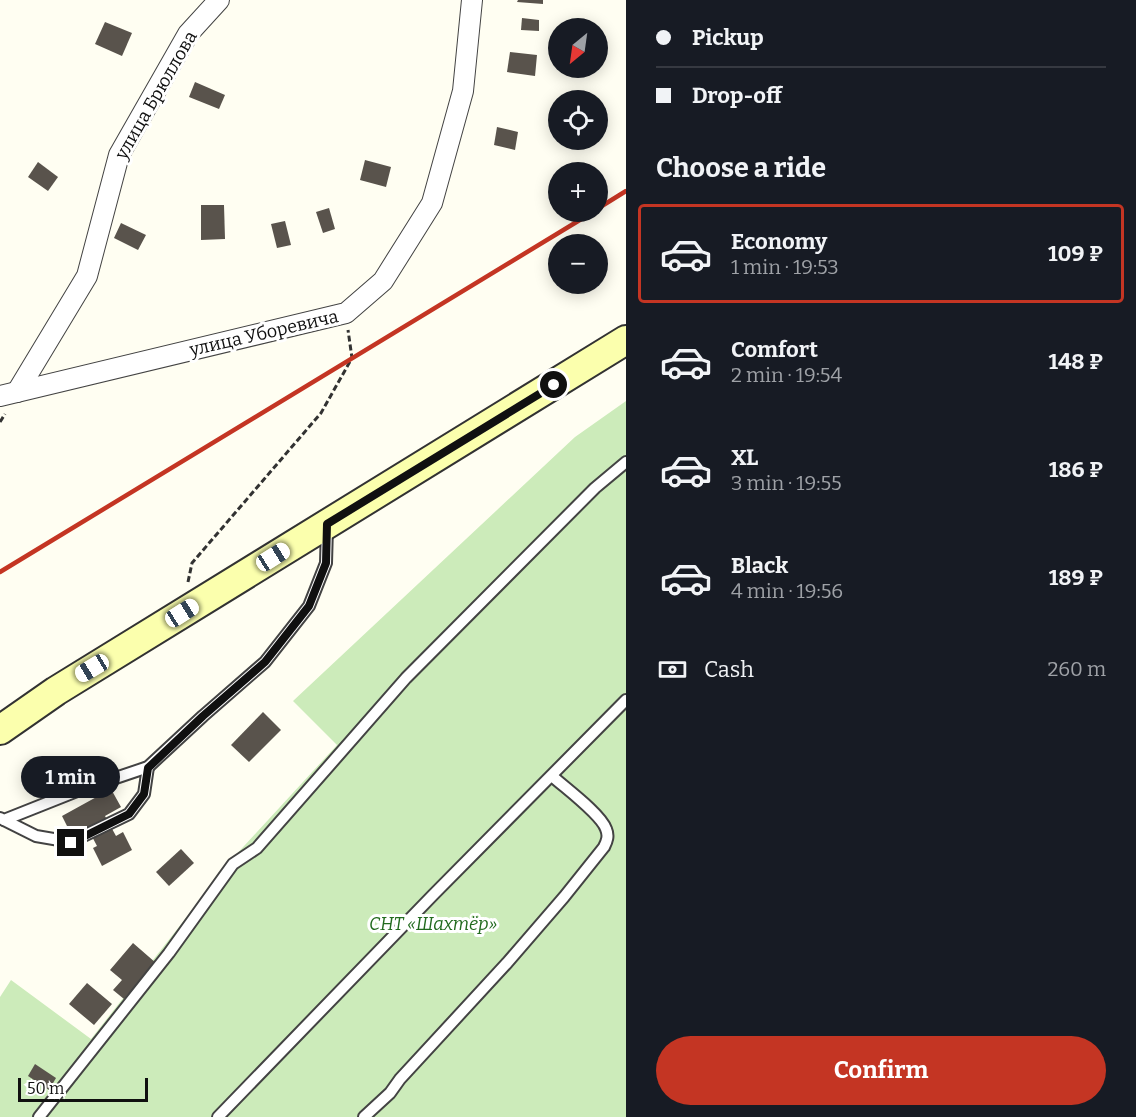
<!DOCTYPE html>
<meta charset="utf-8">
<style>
:root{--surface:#171b24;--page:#242831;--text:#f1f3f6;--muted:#9ea1a6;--line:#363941;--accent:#c43523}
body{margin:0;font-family:Bitter,serif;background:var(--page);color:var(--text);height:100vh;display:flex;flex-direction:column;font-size:22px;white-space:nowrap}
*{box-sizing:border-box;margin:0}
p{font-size:20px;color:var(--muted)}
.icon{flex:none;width:33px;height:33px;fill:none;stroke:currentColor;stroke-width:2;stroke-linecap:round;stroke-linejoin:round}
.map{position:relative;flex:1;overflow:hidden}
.drawer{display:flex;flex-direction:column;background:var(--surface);width:510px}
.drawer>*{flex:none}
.hud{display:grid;align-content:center;height:132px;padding:0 30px;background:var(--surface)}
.needle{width:39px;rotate:209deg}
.buttons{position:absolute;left:548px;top:18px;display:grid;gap:12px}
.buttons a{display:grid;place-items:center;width:60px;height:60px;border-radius:50%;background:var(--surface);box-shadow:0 3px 15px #0003;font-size:30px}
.scale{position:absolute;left:18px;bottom:15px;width:130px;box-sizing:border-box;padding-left:6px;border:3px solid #101010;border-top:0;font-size:16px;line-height:21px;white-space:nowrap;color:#101010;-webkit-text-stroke:4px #fff;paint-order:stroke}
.end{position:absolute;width:27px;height:27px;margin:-14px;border:8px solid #101010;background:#fff;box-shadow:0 0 0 3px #fff}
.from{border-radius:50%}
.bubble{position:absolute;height:42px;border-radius:21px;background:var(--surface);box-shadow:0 3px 15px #0003;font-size:20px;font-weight:700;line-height:42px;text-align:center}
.car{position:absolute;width:18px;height:36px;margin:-18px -9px;border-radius:8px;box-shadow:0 0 4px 2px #0007;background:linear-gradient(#fff 24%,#345 0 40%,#fff 0 76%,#345 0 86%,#fff 0)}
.hud b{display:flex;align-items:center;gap:21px;height:57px;font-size:22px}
.hud b+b{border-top:2px solid var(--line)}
.hud i{width:15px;height:15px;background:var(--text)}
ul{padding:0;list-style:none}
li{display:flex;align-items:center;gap:18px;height:99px;margin:0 12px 9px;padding:0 18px;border:3px solid transparent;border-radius:6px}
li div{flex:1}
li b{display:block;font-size:22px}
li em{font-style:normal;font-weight:700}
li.current{border-color:var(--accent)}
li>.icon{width:54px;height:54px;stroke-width:1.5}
h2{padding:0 30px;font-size:27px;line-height:72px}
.pay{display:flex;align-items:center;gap:15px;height:66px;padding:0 30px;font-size:22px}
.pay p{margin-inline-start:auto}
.primary-button{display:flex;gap:12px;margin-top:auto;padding:12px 30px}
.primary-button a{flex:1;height:69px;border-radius:36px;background:var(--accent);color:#fff;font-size:24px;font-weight:700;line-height:69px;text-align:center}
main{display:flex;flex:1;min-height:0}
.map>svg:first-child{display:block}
.green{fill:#ccebba}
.building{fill:#59534c}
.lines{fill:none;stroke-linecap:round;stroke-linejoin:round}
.lane-casing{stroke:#434343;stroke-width:14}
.street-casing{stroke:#434343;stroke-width:22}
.secondary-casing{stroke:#323232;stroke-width:32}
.path{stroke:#323232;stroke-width:3;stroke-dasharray:6 3;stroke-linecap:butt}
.lane{stroke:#fff;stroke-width:10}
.street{stroke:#fff;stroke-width:20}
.secondary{stroke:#fbffad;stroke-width:28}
.rail{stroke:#c43523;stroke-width:4.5}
.route{stroke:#101010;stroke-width:8}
.labels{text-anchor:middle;stroke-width:6;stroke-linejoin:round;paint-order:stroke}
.street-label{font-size:18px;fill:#101010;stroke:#fff}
.park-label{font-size:18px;font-style:italic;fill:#216a1d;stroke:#fff}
</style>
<main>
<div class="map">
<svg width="626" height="1117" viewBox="0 0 626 1117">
<rect width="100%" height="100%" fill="#fffef2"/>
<path class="green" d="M 626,401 L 626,1117 L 0,1117 L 0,997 L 11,980 L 91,1039 L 233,858 L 337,745 L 293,701 L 575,437 Z"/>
<g class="building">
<path d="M 518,0 L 543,0 L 543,4 L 517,2 Z"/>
<path d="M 522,18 L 539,20 L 539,31 L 521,30 Z"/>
<path d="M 105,22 L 132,33 L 122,56 L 95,44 Z"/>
<path d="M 510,52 L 537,55 L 535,76 L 507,72 Z"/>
<path d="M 195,82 L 225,95 L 219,109 L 189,97 Z"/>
<path d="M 497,127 L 518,132 L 515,150 L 494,145 Z"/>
<path d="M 365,160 L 391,167 L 386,187 L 360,180 Z"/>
<path d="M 38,162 L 58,177 L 48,191 L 28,177 Z"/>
<path d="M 201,205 L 224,205 L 225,239 L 201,240 Z"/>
<path d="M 329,208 L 335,229 L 323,233 L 316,212 Z"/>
<path d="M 285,221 L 291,245 L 277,248 L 271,224 Z"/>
<path d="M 121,223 L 146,235 L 138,250 L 114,238 Z"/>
<path d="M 263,712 L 281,730 L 249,762 L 231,745 Z"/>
<path d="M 111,789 L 121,807 L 105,816 L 116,836 L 123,832 L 132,850 L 102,866 L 93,848 L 97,846 L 87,827 L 72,836 L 62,816 Z"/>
<path d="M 181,849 L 194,863 L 169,886 L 156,872 Z"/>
<path d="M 133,943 L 156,963 L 124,999 L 113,990 L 122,980 L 110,970 Z"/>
<path d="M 87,983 L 112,1004 L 94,1025 L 69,1004 Z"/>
<path d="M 35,1064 L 56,1078 L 49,1090 L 28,1076 Z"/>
</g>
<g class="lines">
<defs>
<g id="lane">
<path d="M 0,818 L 4,820 L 77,791 L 148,767 L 203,716 L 265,662 L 309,606 L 326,563 L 327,527"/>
<path d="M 4,820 L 36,836 L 71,842 L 129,814 L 144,794 L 148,767"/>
<path d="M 39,1117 L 169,953 L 233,864 L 257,848 L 406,678 L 595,488 L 626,462"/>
<path d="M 218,1117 L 433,895 L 626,700"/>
<path d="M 364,1117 L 390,1093 L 400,1079 L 507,963 L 564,897 L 604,847 C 607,841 609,836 606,829 C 601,814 564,787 552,776"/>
</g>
<g id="street">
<path d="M 17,392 L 87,276 L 119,155 L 188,34 L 219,0"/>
<path d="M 0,396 L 346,313 L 383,281 L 432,203 L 463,91 L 472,0"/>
</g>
<path id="secondary" d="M 0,730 L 56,691 L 626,340"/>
</defs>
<use href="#lane" class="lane-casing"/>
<use href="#street" class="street-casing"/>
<use href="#secondary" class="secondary-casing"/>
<g class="path">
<path d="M 0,422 L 5,414"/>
<path d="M 188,582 L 192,563 L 321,413 L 352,358 L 348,330"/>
</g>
<use href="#lane" class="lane"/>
<use href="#street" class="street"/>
<use href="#secondary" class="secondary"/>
<g class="rail">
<path d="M 597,209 L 626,191"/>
<path d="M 0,572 L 593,212"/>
</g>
</g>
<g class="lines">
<path class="route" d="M 71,843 L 129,814 L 144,794 L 148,768 L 203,716 L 265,662 L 309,606 L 326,563 L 327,524 L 554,385"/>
</g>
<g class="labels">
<g class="street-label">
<text transform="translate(156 95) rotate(-60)" y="6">улица Брюллова</text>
<text transform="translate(264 333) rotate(-13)" y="6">улица Уборевича</text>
</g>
<g class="park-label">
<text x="433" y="930">СНТ «Шахтёр»</text>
</g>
</g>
</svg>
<div class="buttons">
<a><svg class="needle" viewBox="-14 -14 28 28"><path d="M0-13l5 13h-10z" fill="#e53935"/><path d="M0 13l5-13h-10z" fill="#9ea1a6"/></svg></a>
<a><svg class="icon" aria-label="locate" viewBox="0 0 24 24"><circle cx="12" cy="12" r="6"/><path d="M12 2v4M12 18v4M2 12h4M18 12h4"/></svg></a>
<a>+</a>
<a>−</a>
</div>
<div class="scale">50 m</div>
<i class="end from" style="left:554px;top:385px"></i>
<i class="end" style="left:71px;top:843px"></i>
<div class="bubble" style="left:21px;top:756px;width:99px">1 min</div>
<i class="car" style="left:273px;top:557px;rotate:58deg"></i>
<i class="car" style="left:182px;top:613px;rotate:58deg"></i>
<i class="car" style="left:92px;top:668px;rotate:239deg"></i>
</div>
<section class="drawer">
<div class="hud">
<b><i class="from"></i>Pickup</b>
<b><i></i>Drop-off</b>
</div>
<h2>Choose a ride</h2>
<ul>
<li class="current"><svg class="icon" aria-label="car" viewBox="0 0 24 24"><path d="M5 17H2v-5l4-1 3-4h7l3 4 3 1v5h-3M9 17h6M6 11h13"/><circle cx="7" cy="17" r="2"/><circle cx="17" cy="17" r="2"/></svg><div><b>Economy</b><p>1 min · 19:53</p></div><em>109 ₽</em></li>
<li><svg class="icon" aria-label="car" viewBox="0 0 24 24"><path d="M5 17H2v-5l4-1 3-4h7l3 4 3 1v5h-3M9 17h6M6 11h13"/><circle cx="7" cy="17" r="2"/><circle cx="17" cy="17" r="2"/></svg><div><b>Comfort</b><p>2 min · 19:54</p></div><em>148 ₽</em></li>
<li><svg class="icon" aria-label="car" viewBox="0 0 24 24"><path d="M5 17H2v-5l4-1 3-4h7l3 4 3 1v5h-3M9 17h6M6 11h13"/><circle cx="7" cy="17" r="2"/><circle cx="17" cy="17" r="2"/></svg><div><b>XL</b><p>3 min · 19:55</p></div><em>186 ₽</em></li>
<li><svg class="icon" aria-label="car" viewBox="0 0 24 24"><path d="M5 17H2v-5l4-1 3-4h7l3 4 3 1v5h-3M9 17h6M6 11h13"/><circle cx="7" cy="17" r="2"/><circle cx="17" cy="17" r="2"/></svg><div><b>Black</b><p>4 min · 19:56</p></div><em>189 ₽</em></li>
</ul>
<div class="pay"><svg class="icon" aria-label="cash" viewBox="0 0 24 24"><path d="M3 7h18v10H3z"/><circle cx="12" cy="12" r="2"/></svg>Cash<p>260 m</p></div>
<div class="primary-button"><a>Confirm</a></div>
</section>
</main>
